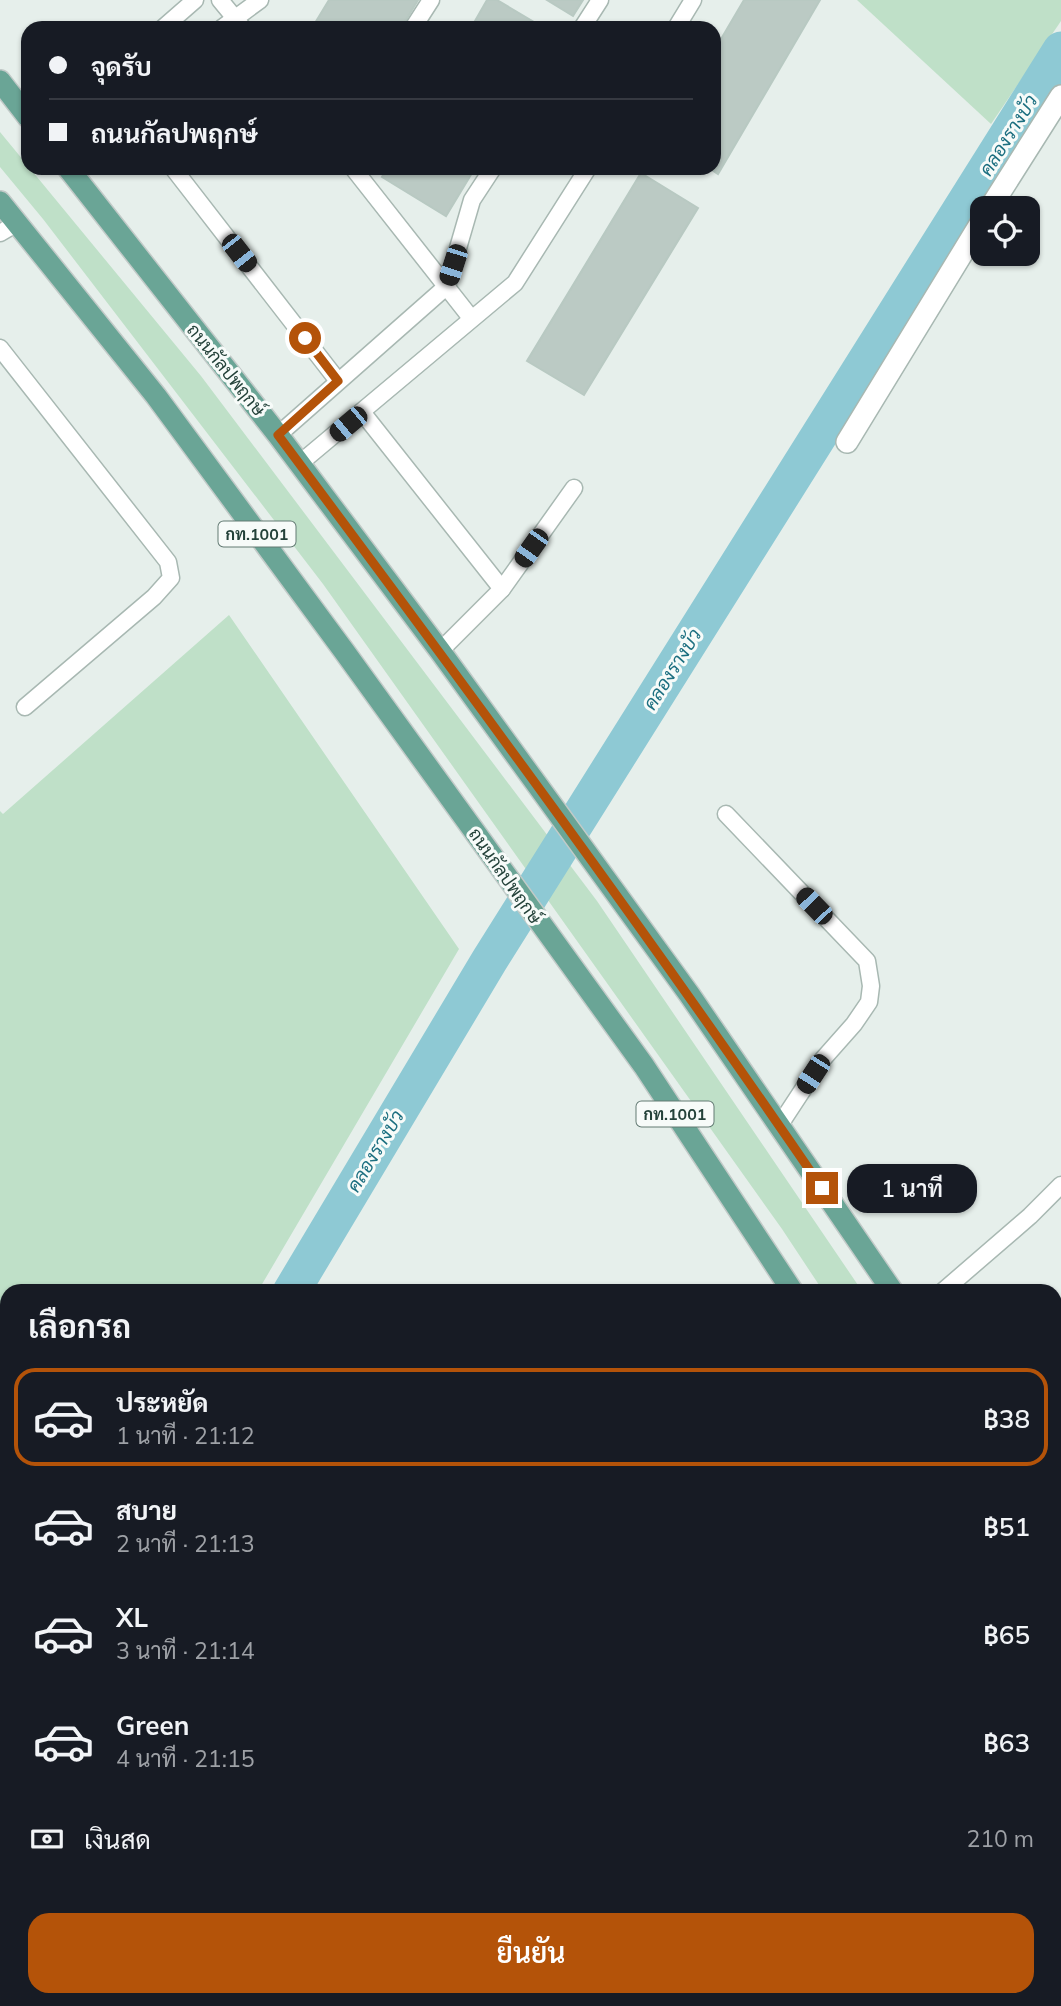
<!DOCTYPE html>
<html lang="th">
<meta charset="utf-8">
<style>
:root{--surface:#171b24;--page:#20242c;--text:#f1f3f6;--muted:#9ea1a6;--line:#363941;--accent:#b45309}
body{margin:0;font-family:Mulish,Sarabun,sans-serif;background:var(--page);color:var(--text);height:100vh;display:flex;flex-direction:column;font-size:26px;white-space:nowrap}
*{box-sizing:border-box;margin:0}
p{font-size:23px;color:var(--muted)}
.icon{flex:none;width:38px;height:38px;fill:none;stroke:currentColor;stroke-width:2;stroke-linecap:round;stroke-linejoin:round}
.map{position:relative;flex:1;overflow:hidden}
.details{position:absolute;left:0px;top:1284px;width:1062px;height:723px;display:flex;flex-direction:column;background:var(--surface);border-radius:21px 21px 0 0;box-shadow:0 2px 5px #0004}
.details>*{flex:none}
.hud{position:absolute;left:21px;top:21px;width:700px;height:154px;border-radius:21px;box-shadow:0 2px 5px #0004;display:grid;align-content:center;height:154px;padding:0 28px;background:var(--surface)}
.controls{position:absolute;left:970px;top:196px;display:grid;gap:14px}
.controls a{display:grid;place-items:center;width:70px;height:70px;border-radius:14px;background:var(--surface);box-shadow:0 2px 5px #0004;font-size:35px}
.end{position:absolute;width:32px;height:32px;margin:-16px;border:9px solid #b45309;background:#fff;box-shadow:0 0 0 4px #fff}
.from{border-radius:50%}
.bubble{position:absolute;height:49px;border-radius:21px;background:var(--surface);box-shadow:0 2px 5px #0004;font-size:23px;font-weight:600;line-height:49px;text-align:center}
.car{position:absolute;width:21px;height:42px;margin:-21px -10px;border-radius:9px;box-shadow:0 0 5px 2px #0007;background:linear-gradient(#222 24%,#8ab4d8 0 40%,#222 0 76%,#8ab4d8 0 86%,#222 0)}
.hud b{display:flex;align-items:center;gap:24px;height:66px;font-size:26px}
.hud b+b{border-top:2px solid var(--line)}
.hud i{width:18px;height:18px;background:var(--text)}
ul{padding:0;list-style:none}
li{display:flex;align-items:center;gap:21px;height:98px;margin:0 14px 10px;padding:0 14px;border:4px solid transparent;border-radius:21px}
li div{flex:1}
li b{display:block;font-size:26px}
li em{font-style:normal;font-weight:600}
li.current{border-color:var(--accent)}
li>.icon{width:63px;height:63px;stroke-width:1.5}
h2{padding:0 28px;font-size:32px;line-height:84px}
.pay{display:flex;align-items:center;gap:18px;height:77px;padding:0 28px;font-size:26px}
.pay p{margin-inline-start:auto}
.cta{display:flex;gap:14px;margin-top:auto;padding:14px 28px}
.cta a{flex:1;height:80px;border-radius:21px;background:var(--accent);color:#fff;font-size:28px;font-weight:600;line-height:80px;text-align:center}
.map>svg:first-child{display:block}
.green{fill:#bfe0c8}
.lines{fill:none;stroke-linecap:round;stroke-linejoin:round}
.canal{stroke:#8ec9d4;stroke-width:37}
.building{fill:#bbcac4;stroke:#b8c9c2;stroke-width:2}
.service-casing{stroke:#a8b8b2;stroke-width:19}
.minor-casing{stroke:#a8b8b2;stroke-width:24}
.primary-casing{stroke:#c2cac8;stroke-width:24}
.service{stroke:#fff;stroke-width:16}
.minor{stroke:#fff;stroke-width:21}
.primary{stroke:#6aa596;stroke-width:21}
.route{stroke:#b45309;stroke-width:9}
.labels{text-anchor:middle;stroke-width:6;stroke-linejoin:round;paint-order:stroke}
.shield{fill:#f7fbf9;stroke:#637a73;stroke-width:2}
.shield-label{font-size:16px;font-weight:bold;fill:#24423a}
.street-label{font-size:18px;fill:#24423a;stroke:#f7fbf9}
.water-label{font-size:19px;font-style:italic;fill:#1c6f80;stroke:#f7fbf9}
</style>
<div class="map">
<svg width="1061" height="2006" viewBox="0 0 1061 2006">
<rect width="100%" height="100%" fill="#e6efeb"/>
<g class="green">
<path d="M 857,0 L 1061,0 L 1061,21 L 991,124 Z"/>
<path d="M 0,132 L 201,376 L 597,901 L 862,1291 L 823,1291 L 782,1229 L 323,584 L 43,219 L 0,167 Z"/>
<path d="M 229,615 L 459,949 L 258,1291 L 7,1292 L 7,1720 L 0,1732 L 0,811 L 3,814 Z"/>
<path d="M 1055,1576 L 1061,1584 L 1061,1661 L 1055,1652 Z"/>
</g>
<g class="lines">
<g class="canal">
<path d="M 291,1292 L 489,961 L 1061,50"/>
<path d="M 0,1784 L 7,1772"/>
<path d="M 453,2000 L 461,2006"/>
</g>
</g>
<g class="building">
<path d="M 329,0 L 418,0 L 401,28 L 312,28 Z"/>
<path d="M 487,0 L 497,0 L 544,28 L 471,28 Z"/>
<path d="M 547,0 L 583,0 L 573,16 Z"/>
<path d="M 744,0 L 820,0 L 718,174 L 709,168 L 714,168 L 714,51 Z"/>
<path d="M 387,168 L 475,168 L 446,216 L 382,177 Z"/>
<path d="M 641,173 L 698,208 L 584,395 L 527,361 Z"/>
</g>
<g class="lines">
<defs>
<g id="service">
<path d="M 220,0 L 243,28"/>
<path d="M 163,28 L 195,0"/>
<path d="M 222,28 L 260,0"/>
<path d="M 413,28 L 431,0"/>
<path d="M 582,28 L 600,0"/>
<path d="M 676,28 L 693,0"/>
<path d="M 173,168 L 338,381"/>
<path d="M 353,168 L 471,318"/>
<path d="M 0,233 L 17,223"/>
<path d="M 0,348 L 168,562 L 171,578 L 154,597 L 25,707"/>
<path d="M 362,412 L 502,589"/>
<path d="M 278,435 L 447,286 L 472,200 L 493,168"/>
<path d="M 299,464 L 515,283 L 588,168"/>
<path d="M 440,651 L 502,589 L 574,488"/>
<path d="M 726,814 L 867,961 L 871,986 L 869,1002 L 854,1024 L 823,1059 L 779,1126"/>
<path d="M 942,1292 L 1030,1216 L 1061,1185"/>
<path d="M 1055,1422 L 1061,1419"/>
<path d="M 801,2000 L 809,2006"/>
</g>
<g id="minor">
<path d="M 990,208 L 1061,96"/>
<path d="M 847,442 L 982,221"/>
</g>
<g id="primary">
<path d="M 0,81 L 28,117"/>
<path d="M 68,168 L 278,435 L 440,651 L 689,994 L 893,1292"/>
<path d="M 0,202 L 156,396 L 344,651 L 644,1066 L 793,1292"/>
<path d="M 1055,1551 L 1061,1560"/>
<path d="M 1055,1689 L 1061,1697"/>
</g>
</defs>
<use href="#service" class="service-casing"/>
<use href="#minor" class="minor-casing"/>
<use href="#primary" class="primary-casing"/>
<use href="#service" class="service"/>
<use href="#minor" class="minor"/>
<use href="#primary" class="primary"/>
</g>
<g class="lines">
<path class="route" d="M 305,338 L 338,381 L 278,435 C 463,683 647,932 822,1188"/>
</g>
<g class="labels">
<g class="shield">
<rect x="218.5" y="521.5" width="77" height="25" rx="5"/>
<rect x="636.5" y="1101.5" width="77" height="25" rx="5"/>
</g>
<g class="shield-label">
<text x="257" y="540">กท.1001</text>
<text x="675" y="1120">กท.1001</text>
</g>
<g class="street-label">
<text transform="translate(226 370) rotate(51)" y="6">ถนนกัลปพฤกษ์</text>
<text transform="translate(505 876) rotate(55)" y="6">ถนนกัลปพฤกษ์</text>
</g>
<g class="water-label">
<text transform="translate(1008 135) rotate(-58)" y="7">คลองรางบัว</text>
<text transform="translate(672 669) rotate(-58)" y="7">คลองรางบัว</text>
<text transform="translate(375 1151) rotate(-59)" y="7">คลองรางบัว</text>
</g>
</g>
</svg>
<div class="controls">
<a><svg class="icon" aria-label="locate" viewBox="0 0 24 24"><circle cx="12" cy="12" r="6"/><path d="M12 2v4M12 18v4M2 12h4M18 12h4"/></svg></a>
</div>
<i class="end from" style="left:305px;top:338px"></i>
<i class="end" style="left:822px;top:1188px"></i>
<div class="bubble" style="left:847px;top:1164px;width:130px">1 นาที</div>
<i class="car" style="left:239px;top:253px;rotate:142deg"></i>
<i class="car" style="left:453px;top:265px;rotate:198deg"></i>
<i class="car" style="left:348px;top:424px;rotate:230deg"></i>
<i class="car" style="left:531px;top:548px;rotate:215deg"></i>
<i class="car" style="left:814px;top:906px;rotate:316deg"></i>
<i class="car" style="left:813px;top:1074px;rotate:213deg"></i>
<div class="hud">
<b><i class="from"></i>จุดรับ</b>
<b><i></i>ถนนกัลปพฤกษ์</b>
</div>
<section class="details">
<h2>เลือกรถ</h2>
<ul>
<li class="current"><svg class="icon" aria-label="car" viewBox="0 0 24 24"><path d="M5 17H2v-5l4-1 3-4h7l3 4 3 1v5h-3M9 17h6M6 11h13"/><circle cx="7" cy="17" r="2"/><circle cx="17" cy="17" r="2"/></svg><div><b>ประหยัด</b><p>1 นาที · 21:12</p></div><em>฿38</em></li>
<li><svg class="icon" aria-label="car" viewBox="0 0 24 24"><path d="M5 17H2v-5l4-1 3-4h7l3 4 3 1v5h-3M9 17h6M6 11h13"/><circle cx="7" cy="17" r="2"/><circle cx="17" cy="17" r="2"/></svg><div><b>สบาย</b><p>2 นาที · 21:13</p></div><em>฿51</em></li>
<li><svg class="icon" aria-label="car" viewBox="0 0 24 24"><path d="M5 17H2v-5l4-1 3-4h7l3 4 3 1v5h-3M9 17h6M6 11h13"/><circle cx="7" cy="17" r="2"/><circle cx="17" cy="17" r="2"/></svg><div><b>XL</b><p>3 นาที · 21:14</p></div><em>฿65</em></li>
<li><svg class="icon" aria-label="car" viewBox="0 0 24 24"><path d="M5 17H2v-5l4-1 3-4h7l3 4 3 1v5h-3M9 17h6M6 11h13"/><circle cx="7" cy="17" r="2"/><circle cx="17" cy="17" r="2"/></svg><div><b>Green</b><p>4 นาที · 21:15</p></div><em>฿63</em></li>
</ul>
<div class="pay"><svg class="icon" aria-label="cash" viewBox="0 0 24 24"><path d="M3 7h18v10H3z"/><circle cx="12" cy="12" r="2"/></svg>เงินสด<p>210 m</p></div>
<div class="cta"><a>ยืนยัน</a></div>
</section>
</div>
